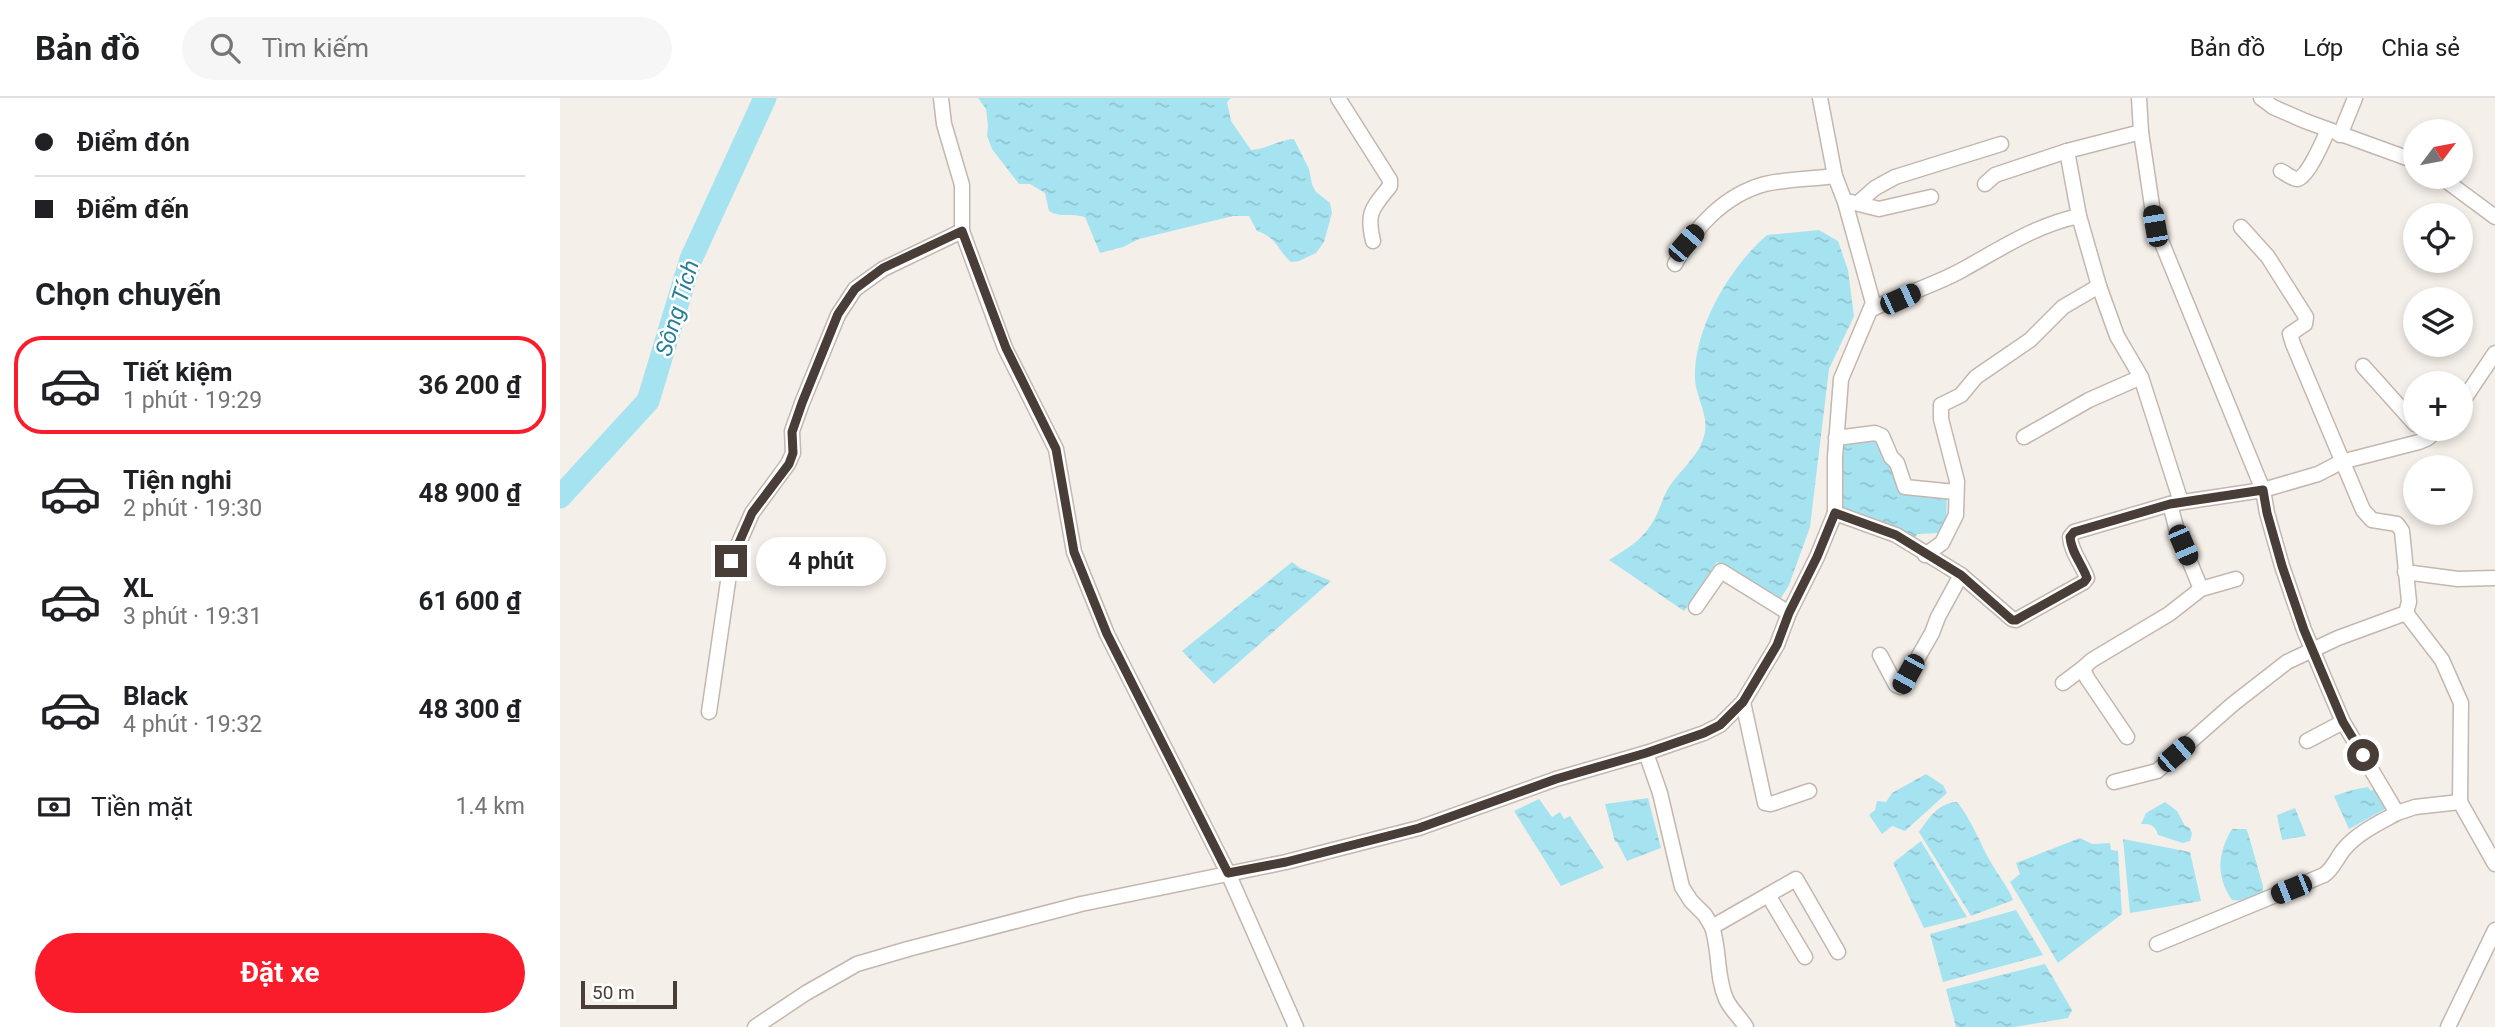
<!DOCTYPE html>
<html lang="vi">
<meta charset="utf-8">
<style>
:root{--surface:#fff;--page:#f6f6f6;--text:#202124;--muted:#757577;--line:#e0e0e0;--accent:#fa1b2b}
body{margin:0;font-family:Roboto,sans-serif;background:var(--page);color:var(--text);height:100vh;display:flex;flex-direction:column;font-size:26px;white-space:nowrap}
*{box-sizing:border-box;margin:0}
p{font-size:23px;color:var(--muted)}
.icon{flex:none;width:38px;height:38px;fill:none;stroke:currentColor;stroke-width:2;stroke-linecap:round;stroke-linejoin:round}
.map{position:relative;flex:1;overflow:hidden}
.drawer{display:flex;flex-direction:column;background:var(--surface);width:560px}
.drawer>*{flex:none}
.banner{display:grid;align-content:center;height:154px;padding:0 35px;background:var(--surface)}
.needle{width:46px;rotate:58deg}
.controls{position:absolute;left:1843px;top:21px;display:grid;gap:14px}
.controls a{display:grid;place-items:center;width:70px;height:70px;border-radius:50%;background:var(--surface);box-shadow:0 4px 10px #0003;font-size:35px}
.scale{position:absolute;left:21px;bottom:18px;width:96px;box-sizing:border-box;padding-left:7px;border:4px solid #493e37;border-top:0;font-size:19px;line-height:24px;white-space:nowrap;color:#493e37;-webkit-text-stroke:5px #fff;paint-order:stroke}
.end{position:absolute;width:32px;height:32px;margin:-16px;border:9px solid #493e37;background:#fff;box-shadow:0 0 0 4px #fff}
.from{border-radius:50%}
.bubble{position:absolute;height:49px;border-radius:24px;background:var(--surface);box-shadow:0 4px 10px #0003;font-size:23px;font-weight:700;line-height:49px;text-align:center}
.car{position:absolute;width:21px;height:42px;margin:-21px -10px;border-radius:9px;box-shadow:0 0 5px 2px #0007;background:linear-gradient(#222 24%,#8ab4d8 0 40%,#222 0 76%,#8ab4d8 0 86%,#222 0)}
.banner b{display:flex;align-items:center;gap:24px;height:66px;font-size:26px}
.banner b+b{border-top:2px solid var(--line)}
.banner i{width:18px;height:18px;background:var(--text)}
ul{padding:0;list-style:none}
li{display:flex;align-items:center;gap:21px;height:98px;margin:0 14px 10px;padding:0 21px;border:4px solid transparent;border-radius:28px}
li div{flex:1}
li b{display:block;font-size:26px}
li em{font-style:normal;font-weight:700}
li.current{border-color:var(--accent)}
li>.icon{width:63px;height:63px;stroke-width:1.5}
h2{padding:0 35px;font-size:32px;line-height:84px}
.pay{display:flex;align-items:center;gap:18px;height:77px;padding:0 35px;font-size:26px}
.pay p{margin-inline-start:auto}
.primary-button{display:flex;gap:14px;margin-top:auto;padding:14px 35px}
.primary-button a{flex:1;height:80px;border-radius:42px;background:var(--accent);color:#fff;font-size:28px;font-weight:700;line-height:80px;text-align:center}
header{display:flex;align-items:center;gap:42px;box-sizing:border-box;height:98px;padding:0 35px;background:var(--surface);border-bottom:2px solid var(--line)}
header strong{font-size:33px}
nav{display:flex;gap:38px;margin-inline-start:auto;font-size:24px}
.search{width:490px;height:63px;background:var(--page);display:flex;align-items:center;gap:18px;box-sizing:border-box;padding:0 24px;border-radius:38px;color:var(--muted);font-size:26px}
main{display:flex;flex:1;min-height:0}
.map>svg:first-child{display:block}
.water{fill:url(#water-ripples)}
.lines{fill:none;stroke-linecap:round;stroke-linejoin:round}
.river{stroke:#a6e3f1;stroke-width:23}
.minor-casing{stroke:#c3b7af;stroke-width:17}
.minor{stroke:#fff;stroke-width:14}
.route{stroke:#493e37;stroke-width:9}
.labels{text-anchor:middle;stroke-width:5;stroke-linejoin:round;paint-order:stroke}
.water-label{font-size:23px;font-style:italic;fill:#297f95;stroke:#fff}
</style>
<header>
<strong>Bản đồ</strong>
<div class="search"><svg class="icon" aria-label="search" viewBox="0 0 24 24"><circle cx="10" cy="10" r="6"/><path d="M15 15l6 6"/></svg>Tìm kiếm</div>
<nav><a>Bản đồ</a><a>Lớp</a><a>Chia sẻ</a></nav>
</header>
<main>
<section class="drawer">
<div class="banner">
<b><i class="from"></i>Điểm đón</b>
<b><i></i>Điểm đến</b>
</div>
<h2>Chọn chuyến</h2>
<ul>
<li class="current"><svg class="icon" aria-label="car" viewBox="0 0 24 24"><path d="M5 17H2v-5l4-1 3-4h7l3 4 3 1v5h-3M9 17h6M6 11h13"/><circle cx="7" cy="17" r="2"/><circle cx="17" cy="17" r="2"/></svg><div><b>Tiết kiệm</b><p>1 phút · 19:29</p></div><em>36 200 ₫</em></li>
<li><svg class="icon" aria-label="car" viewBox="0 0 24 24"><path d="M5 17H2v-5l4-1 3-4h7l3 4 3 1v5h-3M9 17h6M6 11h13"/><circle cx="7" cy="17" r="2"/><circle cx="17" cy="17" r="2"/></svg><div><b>Tiện nghi</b><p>2 phút · 19:30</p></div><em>48 900 ₫</em></li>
<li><svg class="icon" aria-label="car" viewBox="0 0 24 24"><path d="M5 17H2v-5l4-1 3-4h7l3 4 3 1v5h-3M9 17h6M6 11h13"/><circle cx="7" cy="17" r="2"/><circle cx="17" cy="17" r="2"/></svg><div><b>XL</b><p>3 phút · 19:31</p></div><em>61 600 ₫</em></li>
<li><svg class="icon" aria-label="car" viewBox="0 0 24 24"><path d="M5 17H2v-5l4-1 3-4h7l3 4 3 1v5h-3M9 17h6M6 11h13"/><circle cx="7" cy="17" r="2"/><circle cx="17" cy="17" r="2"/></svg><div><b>Black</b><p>4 phút · 19:32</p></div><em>48 300 ₫</em></li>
</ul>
<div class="pay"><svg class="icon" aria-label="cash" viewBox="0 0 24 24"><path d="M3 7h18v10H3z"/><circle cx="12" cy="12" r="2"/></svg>Tiền mặt<p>1.4 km</p></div>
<div class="primary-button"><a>Đặt xe</a></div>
</section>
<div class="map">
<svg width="1935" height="929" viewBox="0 0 1935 929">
<defs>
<pattern id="water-ripples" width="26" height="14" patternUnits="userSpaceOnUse" patternTransform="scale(1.75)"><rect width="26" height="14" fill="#a6e3f1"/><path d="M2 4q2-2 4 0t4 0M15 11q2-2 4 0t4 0" fill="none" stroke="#90c4cf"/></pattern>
</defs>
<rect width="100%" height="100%" fill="#f5efe9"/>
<g class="water">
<path d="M 418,0 L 671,0 L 667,4 L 671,23 L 691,52 C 707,51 718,42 734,41 L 749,71 L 752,86 L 755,93 L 770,105 L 772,115 L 764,144 L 756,155 L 739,163 L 731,164 C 717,152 718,140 697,133 L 689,118 L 673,118 L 579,141 L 563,149 L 540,155 L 525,119 C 513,115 499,120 489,113 L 485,95 L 470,86 L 459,86 L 432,51 L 427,38 L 428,28 L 426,11 Z"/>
<path d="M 1259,132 L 1278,143 L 1288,172 L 1294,218 L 1269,271 L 1250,429 L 1229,487 L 1221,500 L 1157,464 L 1124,513 L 1049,462 C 1067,451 1085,440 1095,420 C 1101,409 1103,397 1111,386 C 1122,371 1139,357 1144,338 C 1150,318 1136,301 1135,281 C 1133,231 1170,169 1207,137 Z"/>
<path d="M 1316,338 L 1335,366 L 1342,395 L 1387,396 L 1386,427 L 1379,435 L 1357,436 L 1355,440 L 1278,410 L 1280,344 Z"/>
<path d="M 732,464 L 740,470 L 771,483 L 654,586 L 622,553 Z"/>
<path d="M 1366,676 L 1383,687 L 1387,695 L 1345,733 L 1332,728 L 1322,736 L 1309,717 L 1315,712 L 1317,703 L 1326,704 L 1332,695 Z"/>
<path d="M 1808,689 L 1811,693 L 1815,690 L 1827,710 L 1789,731 L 1774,698 L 1792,692 Z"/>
<path d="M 1088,700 L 1101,750 L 1067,763 L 1057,744 L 1055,744 L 1045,706 Z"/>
<path d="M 979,701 L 992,719 L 1000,714 L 1004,721 L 1010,718 L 1044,770 L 1001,788 L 954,713 Z"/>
<path d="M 1397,704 C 1411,721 1419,743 1430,763 C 1438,777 1447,787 1453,802 L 1411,818 L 1359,734 C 1369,720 1378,705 1397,704 Z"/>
<path d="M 1605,704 L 1617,713 L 1625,728 L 1629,729 L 1632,735 L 1630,743 L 1623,745 L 1598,737 C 1595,727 1591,726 1581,726 L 1586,715 Z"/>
<path d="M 1735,710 L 1746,738 L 1722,742 L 1717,717 Z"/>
<path d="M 1672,731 L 1686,731 L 1688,735 L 1703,788 L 1703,796 L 1687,803 L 1672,802 C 1655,778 1658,754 1672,731 Z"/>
<path d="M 1520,740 L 1532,746 L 1550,745 L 1551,752 L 1558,753 L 1562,816 L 1498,865 L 1450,784 L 1460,776 L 1456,765 Z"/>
<path d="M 1563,741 L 1630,754 L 1641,803 L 1570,815 Z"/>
<path d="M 1361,743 L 1407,819 L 1364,830 L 1333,765 Z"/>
<path d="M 1456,812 L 1483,857 L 1383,884 L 1370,836 Z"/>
<path d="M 1485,866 L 1512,912 L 1508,920 L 1454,929 L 1396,929 L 1386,891 Z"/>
</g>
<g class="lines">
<path class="river" d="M 0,399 L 88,303 L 131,161 L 205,0"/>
<defs>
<g id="minor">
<path d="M 381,0 L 384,26 L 402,87 L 402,133 L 445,250 L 496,351 L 514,454 L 547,536 L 668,775 L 736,929"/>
<path d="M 778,0 L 830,82 L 830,88 C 813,110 806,113 813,143"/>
<path d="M 1579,0 L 1581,34 L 1595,128 L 1703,392 L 1707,415 L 1722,468 L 1744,532 L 1768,589 L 1783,624 L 1837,715 L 1855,709 L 1900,704"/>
<path d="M 1701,0 L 1713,9 L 1745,23 L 1855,63"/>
<path d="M 1780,37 L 1795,0"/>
<path d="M 1721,73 C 1725,75 1733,81 1737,81 C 1747,81 1764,41 1768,32"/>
<path d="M 1881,79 L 1935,119"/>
<path d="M 1425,86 L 1435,77 L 1507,53"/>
<path d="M 1291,104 L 1319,111 L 1371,99"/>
<path d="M 1298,105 L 1315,90 L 1335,79 L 1441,46"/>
<path d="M 1519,118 L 1507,53 L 1581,34"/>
<path d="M 1681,129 L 1708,159 L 1746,219 L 1745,226 L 1730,236 L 1733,246 L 1803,412 L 1812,422 L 1837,426 L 1842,433 L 1849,504 L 1846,515 L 1882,562 L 1901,605 L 1900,704 L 1935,766"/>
<path d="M 1115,166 C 1134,130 1164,97 1205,86 C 1227,81 1252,81 1275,78"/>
<path d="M 1312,211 C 1341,197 1373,188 1402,172 C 1440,151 1476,127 1519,118 L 1539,188 L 1557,238 L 1581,279 L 1621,404"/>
<path d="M 1803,268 L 1855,326"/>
<path d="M 1900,307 L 1935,255"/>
<path d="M 1464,339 L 1529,302 L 1581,279"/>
<path d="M 1276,340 L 1315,335 L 1322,338 L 1331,359 L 1337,365 L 1345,389 L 1395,394"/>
<path d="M 1275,415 L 1336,437 L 1401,477 L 1452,521 L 1456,522 L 1524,484 L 1527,480 C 1522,466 1511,454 1510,439 L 1514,434 L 1610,406 L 1703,392 L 1758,376 L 1781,364 L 1859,344 L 1868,340 L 1878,331"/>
<path d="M 1365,457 L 1382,445 L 1396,417 L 1397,383 L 1381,321 L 1381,307 L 1401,297 L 1416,279 L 1470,242 L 1503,209 L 1539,188"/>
<path d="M 1845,474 L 1898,481 L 1935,480"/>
<path d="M 1641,491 L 1676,481"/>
<path d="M 1136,509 L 1161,473 L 1229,515"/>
<path d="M 1320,557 L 1336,587 L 1341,589 L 1372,535 L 1378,519 L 1401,477"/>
<path d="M 1503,585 L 1523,570"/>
<path d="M 1183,604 L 1205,705 L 1211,706 L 1249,693"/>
<path d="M 149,614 L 171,463 L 192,415 L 228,366 L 233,355 L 232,333 L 242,305 L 278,217 L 295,191 L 323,171 L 402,133"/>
<path d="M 1567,639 L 1527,580 L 1523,570 L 1532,562 L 1609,516 L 1641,491 L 1617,433 L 1610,406"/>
<path d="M 1747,643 L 1783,624"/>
<path d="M 1086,655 L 1100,695 L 1122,789 L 1131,803 L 1145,817 L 1152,829 L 1208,797 L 1245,859"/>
<path d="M 1554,684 L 1597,673 L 1673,606 L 1727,564 L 1778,540 L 1846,515"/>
<path d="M 1208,797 L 1236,781 L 1278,854"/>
<path d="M 1152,829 C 1160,852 1156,878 1166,901 C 1171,912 1180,919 1186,929"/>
<path d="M 1597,846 L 1764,777 C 1774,770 1777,759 1785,750 C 1799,734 1819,725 1837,715"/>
<path d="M 195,929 L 246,895 L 297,866 L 348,851 L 521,806 L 726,764 L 859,730 L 996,681 L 1086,655 L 1144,635 L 1160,627 L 1183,604 L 1217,547 L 1229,515 L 1257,459 L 1275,415 L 1275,359 L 1281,281 L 1313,205 L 1285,104 L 1275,78 L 1260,0"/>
<path d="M 1888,929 L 1935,832"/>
</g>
</defs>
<use href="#minor" class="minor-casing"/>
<use href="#minor" class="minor"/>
</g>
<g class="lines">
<path class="route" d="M 171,463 L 192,415 L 229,366 L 233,355 L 232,334 L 242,305 L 278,216 L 295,191 L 323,170 L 402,133 L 446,250 L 496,351 L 514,454 L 547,536 L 668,775 L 726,764 L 859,730 L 996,681 L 1086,655 L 1144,635 L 1160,627 L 1183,604 L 1217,547 L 1229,515 L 1257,459 L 1275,415 L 1336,437 L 1401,477 L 1452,522 L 1456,522 L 1524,484 L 1527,480 C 1522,466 1511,454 1510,439 L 1514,434 L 1610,406 L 1703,392 L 1707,415 L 1722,468 L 1744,532 L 1783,624 L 1803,657"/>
</g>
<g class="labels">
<g class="water-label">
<text transform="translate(117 210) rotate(-73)" y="8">Sông Tích</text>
</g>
</g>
</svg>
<div class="controls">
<a><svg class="needle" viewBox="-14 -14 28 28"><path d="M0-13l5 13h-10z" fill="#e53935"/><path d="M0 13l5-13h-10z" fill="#757577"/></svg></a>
<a><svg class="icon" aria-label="locate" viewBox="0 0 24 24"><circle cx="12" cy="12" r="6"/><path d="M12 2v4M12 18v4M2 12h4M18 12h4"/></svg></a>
<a><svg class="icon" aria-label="layers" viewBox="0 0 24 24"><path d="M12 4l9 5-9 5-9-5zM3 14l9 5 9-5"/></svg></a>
<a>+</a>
<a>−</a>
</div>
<div class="scale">50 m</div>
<i class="end from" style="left:1803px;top:657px"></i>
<i class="end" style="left:171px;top:463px"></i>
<div class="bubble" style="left:196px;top:439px;width:130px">4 phút</div>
<i class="car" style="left:1595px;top:128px;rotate:350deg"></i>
<i class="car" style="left:1126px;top:145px;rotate:41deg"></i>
<i class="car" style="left:1340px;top:201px;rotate:65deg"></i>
<i class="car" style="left:1623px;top:447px;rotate:157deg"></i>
<i class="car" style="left:1348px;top:576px;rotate:209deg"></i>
<i class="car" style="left:1616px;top:656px;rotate:49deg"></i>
<i class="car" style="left:1731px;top:791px;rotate:248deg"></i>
</div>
</main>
